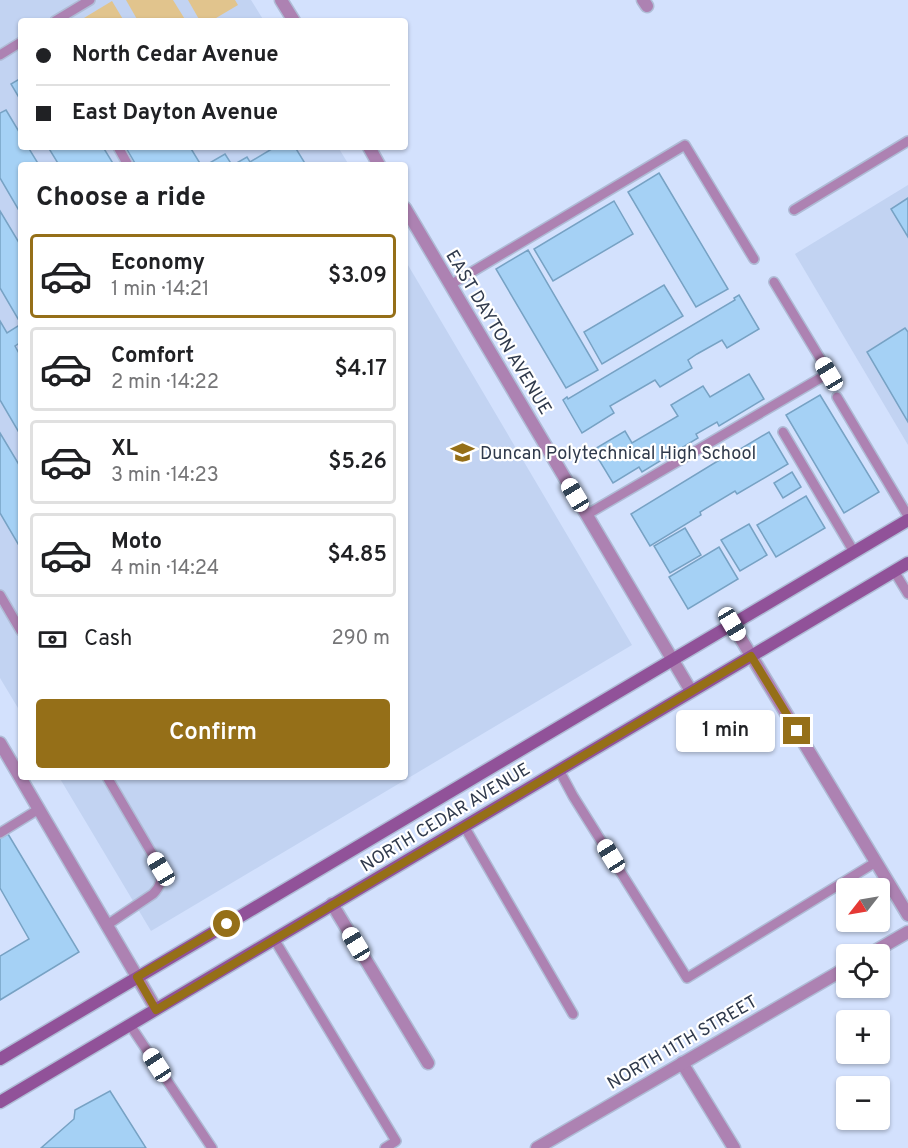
<!DOCTYPE html>
<meta charset="utf-8">
<style>
:root{--surface:#fff;--page:#f2f2f2;--text:#202124;--muted:#757577;--line:#e0e0e0;--accent:#956f18}
body{margin:0;font-family:Overpass,sans-serif;background:var(--page);color:var(--text);height:100vh;display:flex;flex-direction:column;font-size:22px;white-space:nowrap}
*{box-sizing:border-box;margin:0}
p{font-size:20px;color:var(--muted)}
.icon{flex:none;width:33px;height:33px;fill:none;stroke:currentColor;stroke-width:2;stroke-linecap:round;stroke-linejoin:round}
.map{position:relative;flex:1;overflow:hidden}
.details{position:absolute;left:18px;top:162px;width:390px;height:618px;display:flex;flex-direction:column;background:var(--surface);border-radius:6px;box-shadow:0 2px 4px #0004}
.details>*{flex:none}
.banner{position:absolute;left:18px;top:18px;width:390px;height:132px;border-radius:6px;box-shadow:0 2px 4px #0004;display:grid;align-content:center;height:132px;padding:0 18px;background:var(--surface)}
.needle{width:39px;rotate:239deg}
.tools{position:absolute;left:836px;top:878px;display:grid;gap:12px}
.tools a{display:grid;place-items:center;width:54px;height:54px;border-radius:6px;background:var(--surface);box-shadow:0 2px 4px #0004;font-size:30px}
.end{position:absolute;width:27px;height:27px;margin:-14px;border:8px solid #956f18;background:#fff;box-shadow:0 0 0 3px #fff}
.from{border-radius:50%}
.bubble{position:absolute;height:42px;border-radius:6px;background:var(--surface);box-shadow:0 2px 4px #0004;font-size:20px;font-weight:600;line-height:42px;text-align:center}
.car{position:absolute;width:18px;height:36px;margin:-18px -9px;border-radius:8px;box-shadow:0 0 4px 2px #0007;background:linear-gradient(#fff 24%,#345 0 40%,#fff 0 76%,#345 0 86%,#fff 0)}
.banner b{display:flex;align-items:center;gap:21px;height:57px;font-size:22px}
.banner b+b{border-top:2px solid var(--line)}
.banner i{width:15px;height:15px;background:var(--text)}
ul{padding:0;list-style:none}
li{display:flex;align-items:center;gap:18px;height:84px;margin:0 12px 9px;padding:0 6px;border:3px solid var(--line);border-radius:6px}
li div{flex:1}
li b{display:block;font-size:22px}
li em{font-style:normal;font-weight:600}
li.current{border-color:var(--accent)}
li>.icon{width:54px;height:54px;stroke-width:1.5}
h2{padding:0 18px;font-size:27px;line-height:72px}
.pay{display:flex;align-items:center;gap:15px;height:66px;padding:0 18px;font-size:22px}
.pay p{margin-inline-start:auto}
.button{display:flex;gap:12px;margin-top:auto;padding:12px 18px}
.button a{flex:1;height:69px;border-radius:6px;background:var(--accent);color:#fff;font-size:24px;font-weight:600;line-height:69px;text-align:center}
.map>svg:first-child{display:block}
.built{fill:#c2d3f2}
.green{fill:#e1c48d}
.building{fill:#a5d1f5;stroke:#77a2c4;stroke-width:1.5}
.lines{fill:none;stroke-linecap:round;stroke-linejoin:round}
.lane-casing{stroke:#afbcd6;stroke-width:12}
.street-casing{stroke:#afbcd6;stroke-width:15}
.secondary-casing{stroke:#afbcd6;stroke-width:15}
.lane{stroke:#ad82b2;stroke-width:9}
.street{stroke:#ad82b2;stroke-width:12}
.secondary{stroke:#915299;stroke-width:12}
.route{stroke:#956f18;stroke-width:8}
.labels{text-anchor:middle;stroke-width:4.5;stroke-linejoin:round;paint-order:stroke}
.street-label{font-size:18px;fill:#303a4c;stroke:#fff}
.poi-label{font-size:18px;fill:#303a4c;stroke:#fff;text-anchor:start}
</style>
<div class="map">
<svg width="908" height="1148" viewBox="0 0 908 1148">
<rect width="100%" height="100%" fill="#d3e1fd"/>
<g class="built">
<path d="M 0,0 L 251,0 L 264,21 L 21,21 L 21,147 L 338,147 L 349,165 L 21,165 L 21,713 L 0,678 Z"/>
<path d="M 908,185 L 908,445 L 795,254 Z"/>
<path d="M 405,260 L 632,645 L 151,931 L 59,777 L 405,777 Z"/>
</g>
<g class="green">
<path d="M 126,0 L 173,0 L 186,21 L 138,21 Z"/>
<path d="M 188,0 L 235,0 L 238,5 L 211,21 L 200,21 Z"/>
<path d="M 112,1 L 124,21 L 79,21 Z"/>
</g>
<g class="building">
<path d="M 21,78 L 21,101 L 11,84 Z"/>
<path d="M 6,110 L 21,135 L 21,147 L 28,147 L 39,165 L 21,165 L 21,214 L 0,178 L 0,113 Z"/>
<path d="M 48,147 L 103,147 L 114,165 L 59,165 Z"/>
<path d="M 190,147 L 201,165 L 136,165 L 126,148 Z"/>
<path d="M 275,147 L 295,147 L 306,165 L 233,165 L 247,157 L 250,162 Z"/>
<path d="M 225,154 L 232,165 L 206,165 Z"/>
<path d="M 659,173 L 728,289 L 696,307 L 628,192 Z"/>
<path d="M 908,198 L 908,237 L 891,209 Z"/>
<path d="M 614,201 L 633,234 L 553,281 L 534,249 Z"/>
<path d="M 0,211 L 21,246 L 21,324 L 0,288 Z"/>
<path d="M 528,250 L 598,370 L 566,388 L 496,269 Z"/>
<path d="M 664,285 L 683,316 L 602,364 L 584,332 Z"/>
<path d="M 739,295 L 759,329 L 727,348 L 722,340 L 697,354 L 688,360 L 692,368 L 660,387 L 655,380 L 624,398 L 610,406 L 614,413 L 582,433 L 563,400 L 567,397 L 568,399 L 735,300 L 734,298 Z"/>
<path d="M 0,321 L 7,333 L 21,324 L 21,342 L 15,346 L 21,357 L 21,436 L 0,400 Z"/>
<path d="M 905,328 L 908,332 L 908,422 L 867,352 Z"/>
<path d="M 749,374 L 764,399 L 719,426 L 717,422 L 696,434 L 698,438 L 642,472 L 639,467 L 613,483 L 593,450 L 625,431 L 632,443 L 678,416 L 671,405 L 703,386 L 710,397 Z"/>
<path d="M 820,395 L 879,492 L 844,513 L 786,415 Z"/>
<path d="M 769,432 L 788,464 L 737,494 L 735,491 L 700,512 L 701,515 L 650,546 L 631,514 L 721,459 L 722,460 Z"/>
<path d="M 0,433 L 21,468 L 21,549 L 0,513 Z"/>
<path d="M 792,472 L 801,487 L 783,498 L 774,483 Z"/>
<path d="M 806,496 L 825,528 L 776,557 L 757,525 Z"/>
<path d="M 749,524 L 767,555 L 740,571 L 721,540 Z"/>
<path d="M 685,528 L 701,555 L 670,573 L 654,546 Z"/>
<path d="M 719,547 L 738,579 L 688,609 L 669,577 Z"/>
<path d="M 8,834 L 79,952 L 0,1000 L 0,956 L 29,939 L 0,888 L 0,838 Z"/>
<path d="M 110,1091 L 146,1148 L 41,1148 L 74,1119 L 75,1110 Z"/>
</g>
<g class="lines">
<defs>
<g id="lane">
<path d="M 55,21 L 90,0"/>
<path d="M 0,55 L 21,42"/>
<path d="M 118,147 L 128,165"/>
<path d="M 794,210 L 908,141"/>
<path d="M 450,285 L 685,145 L 754,259"/>
<path d="M 837,397 L 908,516"/>
<path d="M 783,432 L 854,552"/>
<path d="M 586,515 L 829,373 L 774,282"/>
<path d="M 894,571 L 908,594"/>
<path d="M 0,595 L 21,631"/>
<path d="M 559,770 L 573,796 L 687,978 L 876,862"/>
<path d="M 464,826 L 573,1014"/>
<path d="M 0,833 L 39,809"/>
<path d="M 107,925 L 153,894 C 161,886 162,879 161,869 L 107,777"/>
<path d="M 274,939 L 396,1141 L 385,1148"/>
<path d="M 130,1025 L 212,1148"/>
</g>
<g id="street">
<path d="M 281,0 L 294,21"/>
<path d="M 643,0 L 647,6"/>
<path d="M 369,147 L 379,165"/>
<path d="M 405,208 L 691,691"/>
<path d="M 732,624 L 908,915"/>
<path d="M 0,743 L 156,1009"/>
<path d="M 332,904 L 428,1063"/>
<path d="M 870,954 L 908,932"/>
<path d="M 682,1063 L 734,1148"/>
<path d="M 537,1148 L 846,968"/>
</g>
<g id="secondary">
<path d="M 0,1059 L 908,520"/>
<path d="M 0,1102 L 908,563"/>
</g>
</defs>
<use href="#lane" class="lane-casing"/>
<use href="#street" class="street-casing"/>
<use href="#secondary" class="secondary-casing"/>
<use href="#lane" class="lane"/>
<use href="#street" class="street"/>
<use href="#secondary" class="secondary"/>
</g>
<g class="lines">
<path class="route" d="M 227,924 L 137,977 L 156,1010 L 751,656 L 797,731"/>
</g>
<defs>
<symbol id="school-bare" viewBox="-9 -9 18 18"><path d="M0-5L7-2L0 1L-7-2ZM-4 1L0 2.5L4 1V4Q0 6-4 4Z" fill="#956f18" stroke="#fff" stroke-width="2.5" paint-order="stroke"/></symbol>
</defs>
<g fill-rule="evenodd">
<use href="#school-bare" x="446" y="436" width="33" height="33"/>
</g>
<g class="labels">
<g class="street-label">
<text transform="translate(499 332) rotate(59)" y="6">EAST DAYTON AVENUE</text>
<text transform="translate(445 817) rotate(-31)" y="6">NORTH CEDAR AVENUE</text>
<text transform="translate(682 1042) rotate(-30)" y="6">NORTH 11TH STREET</text>
</g>
<g class="poi-label">
<text x="480" y="459">Duncan Polytechnical High School</text>
</g>
</g>
</svg>
<div class="tools">
<a><svg class="needle" viewBox="-14 -14 28 28"><path d="M0-13l5 13h-10z" fill="#e53935"/><path d="M0 13l5-13h-10z" fill="#757577"/></svg></a>
<a><svg class="icon" aria-label="locate" viewBox="0 0 24 24"><circle cx="12" cy="12" r="6"/><path d="M12 2v4M12 18v4M2 12h4M18 12h4"/></svg></a>
<a>+</a>
<a>−</a>
</div>
<i class="end from" style="left:227px;top:924px"></i>
<i class="end" style="left:797px;top:731px"></i>
<div class="bubble" style="left:676px;top:710px;width:99px">1 min</div>
<i class="car" style="left:829px;top:374px;rotate:329deg"></i>
<i class="car" style="left:575px;top:495px;rotate:329deg"></i>
<i class="car" style="left:732px;top:624px;rotate:149deg"></i>
<i class="car" style="left:611px;top:856px;rotate:328deg"></i>
<i class="car" style="left:161px;top:869px;rotate:329deg"></i>
<i class="car" style="left:356px;top:944px;rotate:329deg"></i>
<i class="car" style="left:157px;top:1065px;rotate:327deg"></i>
<div class="banner">
<b><i class="from"></i>North Cedar Avenue</b>
<b><i></i>East Dayton Avenue</b>
</div>
<section class="details">
<h2>Choose a ride</h2>
<ul>
<li class="current"><svg class="icon" aria-label="car" viewBox="0 0 24 24"><path d="M5 17H2v-5l4-1 3-4h7l3 4 3 1v5h-3M9 17h6M6 11h13"/><circle cx="7" cy="17" r="2"/><circle cx="17" cy="17" r="2"/></svg><div><b>Economy</b><p>1 min · 14:21</p></div><em>$3.09</em></li>
<li><svg class="icon" aria-label="car" viewBox="0 0 24 24"><path d="M5 17H2v-5l4-1 3-4h7l3 4 3 1v5h-3M9 17h6M6 11h13"/><circle cx="7" cy="17" r="2"/><circle cx="17" cy="17" r="2"/></svg><div><b>Comfort</b><p>2 min · 14:22</p></div><em>$4.17</em></li>
<li><svg class="icon" aria-label="car" viewBox="0 0 24 24"><path d="M5 17H2v-5l4-1 3-4h7l3 4 3 1v5h-3M9 17h6M6 11h13"/><circle cx="7" cy="17" r="2"/><circle cx="17" cy="17" r="2"/></svg><div><b>XL</b><p>3 min · 14:23</p></div><em>$5.26</em></li>
<li><svg class="icon" aria-label="car" viewBox="0 0 24 24"><path d="M5 17H2v-5l4-1 3-4h7l3 4 3 1v5h-3M9 17h6M6 11h13"/><circle cx="7" cy="17" r="2"/><circle cx="17" cy="17" r="2"/></svg><div><b>Moto</b><p>4 min · 14:24</p></div><em>$4.85</em></li>
</ul>
<div class="pay"><svg class="icon" aria-label="cash" viewBox="0 0 24 24"><path d="M3 7h18v10H3z"/><circle cx="12" cy="12" r="2"/></svg>Cash<p>290 m</p></div>
<div class="button"><a>Confirm</a></div>
</section>
</div>
